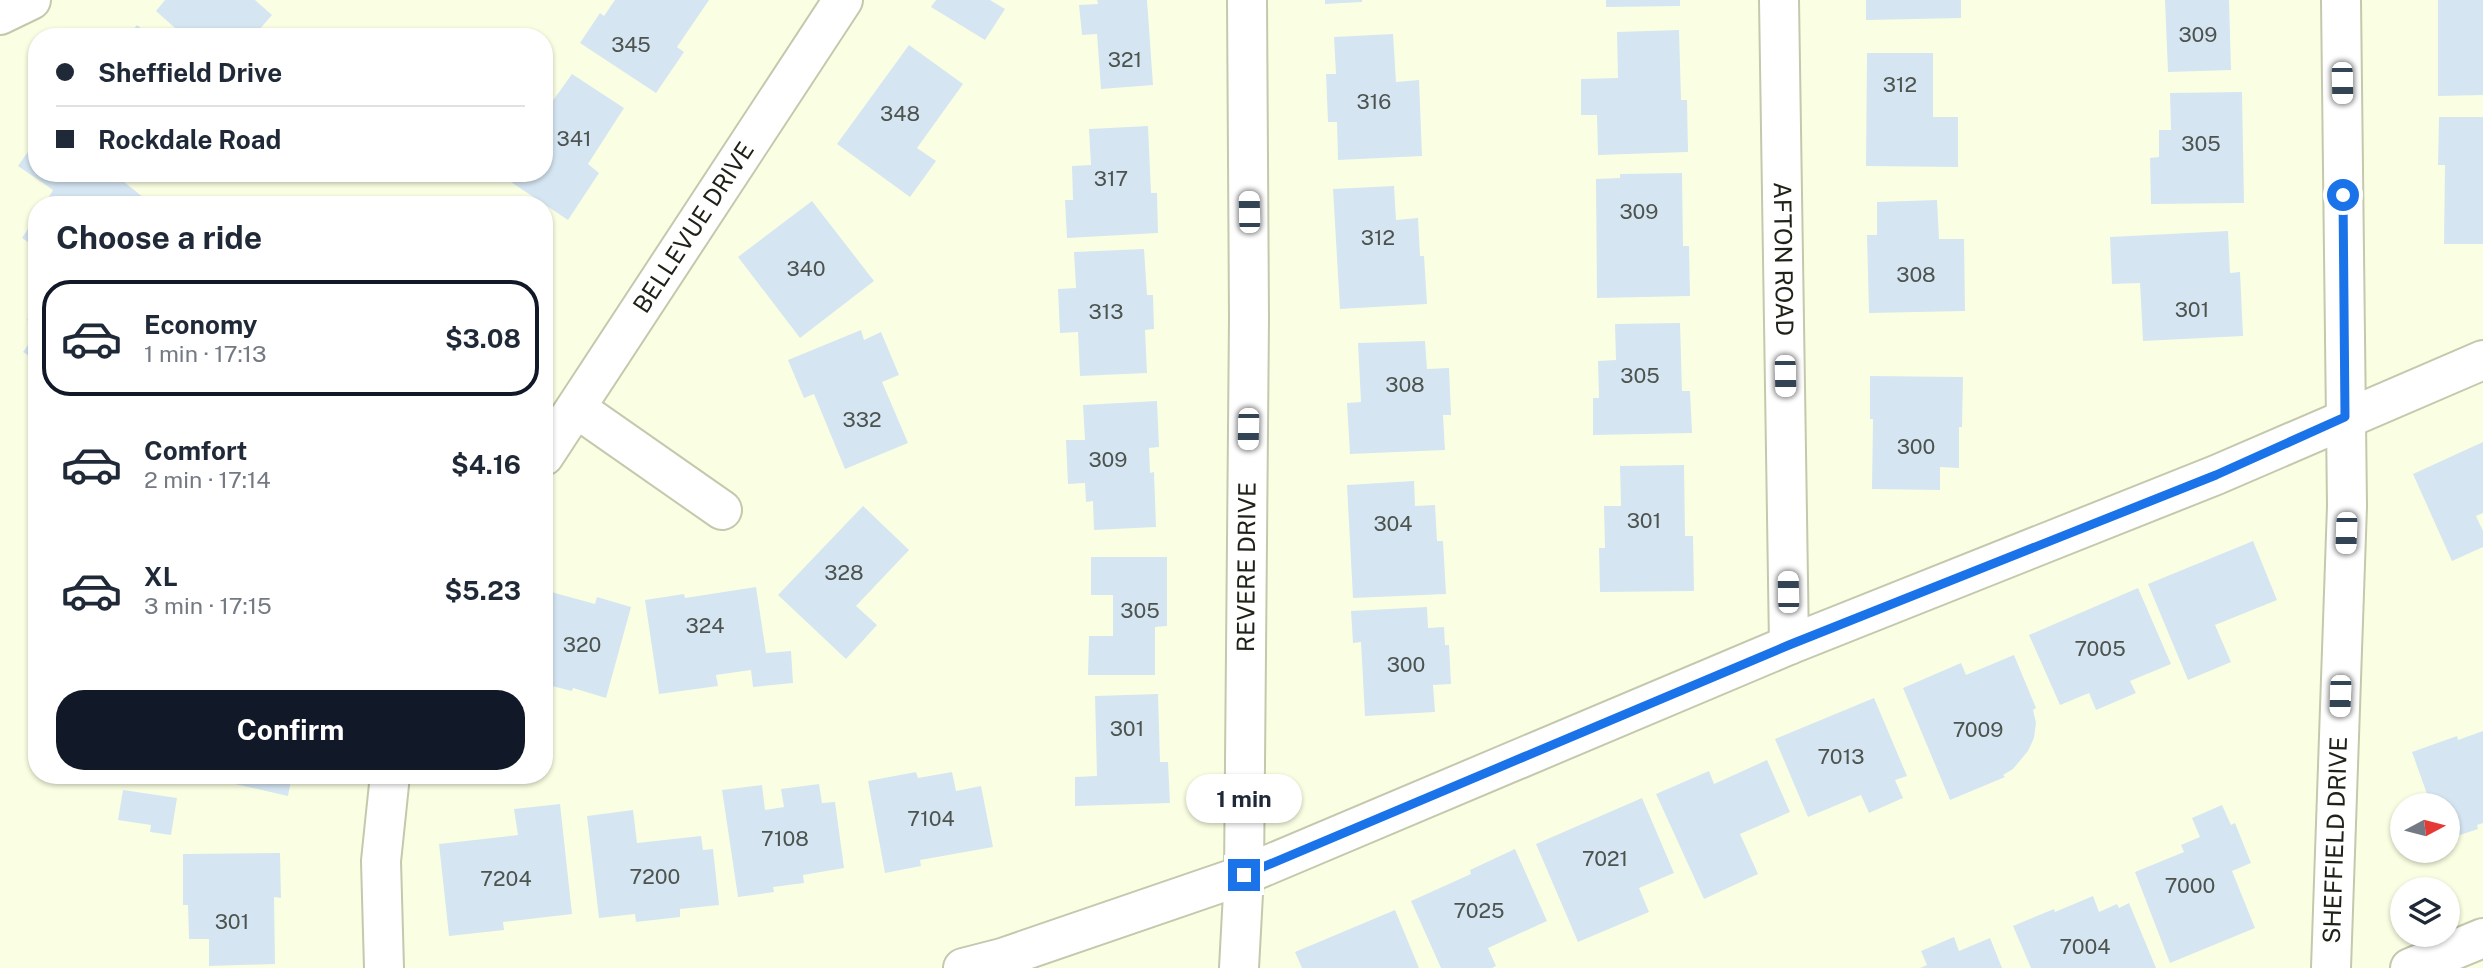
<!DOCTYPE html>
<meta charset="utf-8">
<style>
:root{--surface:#fff;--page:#f2f2f3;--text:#1f2937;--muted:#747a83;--line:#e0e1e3;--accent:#111827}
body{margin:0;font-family:"Public Sans",sans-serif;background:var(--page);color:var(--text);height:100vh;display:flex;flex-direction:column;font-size:26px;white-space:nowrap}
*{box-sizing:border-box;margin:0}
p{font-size:23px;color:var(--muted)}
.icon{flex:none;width:38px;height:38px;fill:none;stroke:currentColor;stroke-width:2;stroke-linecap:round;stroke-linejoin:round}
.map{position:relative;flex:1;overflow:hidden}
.drawer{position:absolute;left:28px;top:196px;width:525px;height:588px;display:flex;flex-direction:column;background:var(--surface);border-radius:28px;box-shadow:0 2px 5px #0004}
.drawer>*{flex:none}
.banner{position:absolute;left:28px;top:28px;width:525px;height:154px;border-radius:28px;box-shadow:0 2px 5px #0004;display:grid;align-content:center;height:154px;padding:0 28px;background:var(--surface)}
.needle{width:46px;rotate:83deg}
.fabs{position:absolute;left:2390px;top:793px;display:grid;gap:14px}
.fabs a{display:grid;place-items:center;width:70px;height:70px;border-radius:50%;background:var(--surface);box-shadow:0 2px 5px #0004;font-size:35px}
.end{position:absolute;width:32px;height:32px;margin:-16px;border:9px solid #1a73e8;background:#fff;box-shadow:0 0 0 4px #fff}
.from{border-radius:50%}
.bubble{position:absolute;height:49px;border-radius:24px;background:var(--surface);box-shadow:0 2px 5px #0004;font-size:23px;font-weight:700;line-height:49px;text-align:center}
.car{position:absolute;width:21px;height:42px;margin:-21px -10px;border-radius:9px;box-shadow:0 0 5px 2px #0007;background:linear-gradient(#fff 24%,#345 0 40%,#fff 0 76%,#345 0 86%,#fff 0)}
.banner b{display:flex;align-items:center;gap:24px;height:66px;font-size:26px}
.banner b+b{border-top:2px solid var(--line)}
.banner i{width:18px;height:18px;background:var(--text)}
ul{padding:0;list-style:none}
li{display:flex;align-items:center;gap:21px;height:116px;margin:0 14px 10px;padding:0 14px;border:4px solid transparent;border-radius:28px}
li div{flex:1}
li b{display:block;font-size:26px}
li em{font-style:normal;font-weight:700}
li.active{border-color:var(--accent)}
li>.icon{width:63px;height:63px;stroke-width:1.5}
h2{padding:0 28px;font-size:32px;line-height:84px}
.action{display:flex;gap:14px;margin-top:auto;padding:14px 28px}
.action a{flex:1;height:80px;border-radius:28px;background:var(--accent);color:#fff;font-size:28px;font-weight:700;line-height:80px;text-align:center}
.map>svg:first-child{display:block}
.building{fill:#d5e6f2}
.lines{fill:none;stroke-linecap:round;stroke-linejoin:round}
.minor-casing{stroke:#c4c8ad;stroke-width:42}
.minor{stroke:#fff;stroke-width:38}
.route{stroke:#1a73e8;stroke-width:9}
.labels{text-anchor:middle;stroke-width:7;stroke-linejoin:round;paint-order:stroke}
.number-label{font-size:21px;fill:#4d534e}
.street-label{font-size:24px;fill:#202218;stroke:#fff}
</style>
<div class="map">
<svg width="2483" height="968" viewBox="0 0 2483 968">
<rect width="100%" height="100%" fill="#faffe3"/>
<g class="building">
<path d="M 165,0 L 255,0 L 272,15 L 253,37 L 185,37 L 156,11 Z"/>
<path d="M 615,0 L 709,0 L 677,47 L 684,52 L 656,93 L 580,43 L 600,13 L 604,16 Z"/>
<path d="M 936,0 L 990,0 L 1005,9 L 985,40 L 931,7 Z"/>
<path d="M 1097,0 L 1147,0 L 1153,85 L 1101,89 L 1097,34 L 1082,35 L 1079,5 L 1098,4 Z"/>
<path d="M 1325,0 L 1362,0 L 1362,2 L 1325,4 Z"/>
<path d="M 1606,0 L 1680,0 L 1680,6 L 1606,7 Z"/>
<path d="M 1866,0 L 1961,0 L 1961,18 L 1866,20 Z"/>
<path d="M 2165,0 L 2229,0 L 2231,70 L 2168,72 Z"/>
<path d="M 2438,0 L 2483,0 L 2483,95 L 2438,96 Z"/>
<path d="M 137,25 L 152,37 L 127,37 Z"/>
<path d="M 1679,30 L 1681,100 L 1687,100 L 1688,152 L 1598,155 L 1597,115 L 1581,115 L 1581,79 L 1618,78 L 1617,32 Z"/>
<path d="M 1393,34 L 1396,82 L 1419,80 L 1422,156 L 1338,160 L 1337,122 L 1328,122 L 1326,74 L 1336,74 L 1334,37 Z"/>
<path d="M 909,45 L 963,84 L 917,148 L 936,161 L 910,197 L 837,144 Z"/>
<path d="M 1867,53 L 1933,53 L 1933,117 L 1958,117 L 1958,167 L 1866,166 Z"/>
<path d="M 572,74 L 624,108 L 588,164 L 599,173 L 568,220 L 502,176 L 504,173 L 544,173 L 544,113 Z"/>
<path d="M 2242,92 L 2244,203 L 2151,204 L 2150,158 L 2159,157 L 2159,130 L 2171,130 L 2170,93 Z"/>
<path d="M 2439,117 L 2483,117 L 2483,244 L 2444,244 L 2445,165 L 2438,165 Z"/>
<path d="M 1148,126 L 1151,193 L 1157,193 L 1158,233 L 1067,238 L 1065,200 L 1073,200 L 1072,166 L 1091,165 L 1089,129 Z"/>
<path d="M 37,139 L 37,173 L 113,173 L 149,202 L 147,205 L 44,205 L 53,190 L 18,166 Z"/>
<path d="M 1682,173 L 1683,246 L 1689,246 L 1690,296 L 1597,298 L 1596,179 L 1620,178 L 1620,174 Z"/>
<path d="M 1394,186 L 1396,220 L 1418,218 L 1420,256 L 1424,256 L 1427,304 L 1340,309 L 1333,189 Z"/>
<path d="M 491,196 L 505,205 L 485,205 Z"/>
<path d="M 1937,200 L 1939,239 L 1964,239 L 1965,311 L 1869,313 L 1867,235 L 1877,235 L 1877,202 Z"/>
<path d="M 812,201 L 874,281 L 800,338 L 738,257 Z"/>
<path d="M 37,215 L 37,248 L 22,238 Z"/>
<path d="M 2228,231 L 2230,273 L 2240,272 L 2243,336 L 2143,341 L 2140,283 L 2112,284 L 2110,237 Z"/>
<path d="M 1144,249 L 1147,295 L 1153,295 L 1154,329 L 1145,330 L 1147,373 L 1080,376 L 1078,332 L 1060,333 L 1058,289 L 1076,288 L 1074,252 Z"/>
<path d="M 37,305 L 37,326 L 27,320 Z"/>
<path d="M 1680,323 L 1682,391 L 1690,391 L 1692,433 L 1593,435 L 1593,398 L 1599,398 L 1598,361 L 1616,360 L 1615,324 Z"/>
<path d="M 861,330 L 864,340 L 881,332 L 899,375 L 882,382 L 908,443 L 845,469 L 814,394 L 804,398 L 788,360 Z"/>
<path d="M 37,332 L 37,361 L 23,352 Z"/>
<path d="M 1425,341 L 1427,369 L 1449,368 L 1451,415 L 1443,415 L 1445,450 L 1350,454 L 1347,403 L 1361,402 L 1358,343 Z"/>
<path d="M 1870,376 L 1963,377 L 1962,427 L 1959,427 L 1959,468 L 1940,467 L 1940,490 L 1872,489 L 1873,419 L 1870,419 Z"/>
<path d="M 1157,401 L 1159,447 L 1149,448 L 1150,473 L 1154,472 L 1156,527 L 1094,530 L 1093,501 L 1086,502 L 1085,483 L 1068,484 L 1066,440 L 1085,440 L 1083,405 Z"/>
<path d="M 2483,442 L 2483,513 L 2476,516 L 2483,531 L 2483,547 L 2452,561 L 2413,474 Z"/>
<path d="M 1684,465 L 1685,536 L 1693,536 L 1694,591 L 1600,592 L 1599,548 L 1605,548 L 1604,506 L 1621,506 L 1620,466 Z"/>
<path d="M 1414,481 L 1415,506 L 1435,505 L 1437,541 L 1443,541 L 1446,594 L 1353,598 L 1347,485 Z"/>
<path d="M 863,506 L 909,550 L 856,606 L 877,625 L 846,659 L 778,595 Z"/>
<path d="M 2253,541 L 2277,600 L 2215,625 L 2231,662 L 2188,680 L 2148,584 Z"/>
<path d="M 1091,557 L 1167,557 L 1167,626 L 1155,627 L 1155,675 L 1088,675 L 1089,636 L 1113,636 L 1113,595 L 1091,595 Z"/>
<path d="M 756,587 L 766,653 L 791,651 L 793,683 L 753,687 L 751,670 L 716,675 L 718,686 L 659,694 L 645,600 L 684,594 L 685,598 Z"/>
<path d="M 2138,588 L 2171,664 L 2130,681 L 2136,693 L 2096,710 L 2089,693 L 2060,705 L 2029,635 Z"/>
<path d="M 544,590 L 595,604 L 597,597 L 631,607 L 606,698 L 573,688 L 572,691 L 544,684 Z"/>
<path d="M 1427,607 L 1428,628 L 1444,627 L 1445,645 L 1449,645 L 1451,684 L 1433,685 L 1435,712 L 1365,716 L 1361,642 L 1353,643 L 1351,611 Z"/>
<path d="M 2014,655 L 2036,708 L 2033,710 L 2036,723 L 2034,738 L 2028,751 L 2013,769 L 2003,775 L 2005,777 L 1950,800 L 1903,688 L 1961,663 L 1966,675 Z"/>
<path d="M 1158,694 L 1160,762 L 1168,762 L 1170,803 L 1075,806 L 1075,777 L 1097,776 L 1095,696 Z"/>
<path d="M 1874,698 L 1907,776 L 1895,780 L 1903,798 L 1869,813 L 1861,795 L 1808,817 L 1775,739 Z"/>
<path d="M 2483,731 L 2483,823 L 2477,825 L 2478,829 L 2448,839 L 2448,805 L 2431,805 L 2412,752 L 2457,736 L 2458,740 Z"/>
<path d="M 1767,760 L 1790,812 L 1740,834 L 1758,874 L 1704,899 L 1656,794 L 1709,771 L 1714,784 Z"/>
<path d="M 916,772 L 918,778 L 952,772 L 956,791 L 981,786 L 993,847 L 920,860 L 921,866 L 885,873 L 868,781 Z"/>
<path d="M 195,775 L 292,775 L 288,796 Z"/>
<path d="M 819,784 L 822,803 L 835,802 L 844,868 L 803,875 L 804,883 L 773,887 L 774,892 L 738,897 L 722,790 L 762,785 L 765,810 L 784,807 L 781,789 Z"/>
<path d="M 123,790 L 177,798 L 171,835 L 150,832 L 151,825 L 118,820 Z"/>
<path d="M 1642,798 L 1674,873 L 1639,888 L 1649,912 L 1578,942 L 1536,844 Z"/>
<path d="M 560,804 L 572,914 L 503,922 L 504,930 L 449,936 L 439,844 L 518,835 L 514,809 Z"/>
<path d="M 2222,805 L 2231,825 L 2235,823 L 2251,863 L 2232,871 L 2255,928 L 2170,963 L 2135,872 L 2184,852 L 2181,845 L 2200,837 L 2192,818 Z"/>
<path d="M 633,810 L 637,843 L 701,836 L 703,850 L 713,849 L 719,905 L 680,909 L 680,917 L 636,922 L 635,914 L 599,918 L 587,816 Z"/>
<path d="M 1515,849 L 1547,921 L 1488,948 L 1496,966 L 1492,968 L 1441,968 L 1411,901 L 1471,874 L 1470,870 Z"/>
<path d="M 280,853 L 281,898 L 274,897 L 275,964 L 209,966 L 209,939 L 189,939 L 188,905 L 183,905 L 183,854 Z"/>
<path d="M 2093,896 L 2099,912 L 2117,904 L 2119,908 L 2129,903 L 2156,968 L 2031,968 L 2013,926 L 2054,909 L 2055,912 Z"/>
<path d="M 1395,910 L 1419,968 L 1302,968 L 1295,952 Z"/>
<path d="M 1954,937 L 1959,951 L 1990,938 L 2002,968 L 1920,968 L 1927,965 L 1921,951 Z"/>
</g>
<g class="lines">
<defs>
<g id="minor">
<path id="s1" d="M 1779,0 L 1789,645"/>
<path d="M 0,15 L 31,0"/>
<path d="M 576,408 L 722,510"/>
<path id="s2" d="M 544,456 L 843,0"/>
<path d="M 384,968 L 381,861 L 390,775"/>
<path d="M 963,968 L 1002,958 L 1244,875 L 1789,645 L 2216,475 L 2483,360"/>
<path id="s3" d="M 1239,968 L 1244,875 L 1249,318 L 1247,0"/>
<path id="s4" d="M 2331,968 L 2347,506 L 2341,0"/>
<path d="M 2410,968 L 2483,938"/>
</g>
</defs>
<use href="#minor" class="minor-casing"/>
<use href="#minor" class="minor"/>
</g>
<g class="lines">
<path class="route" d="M 1244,875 L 1789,645 L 2216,475 L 2345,417 L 2343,195"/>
</g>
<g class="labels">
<g class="number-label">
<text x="2198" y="42">309</text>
<text x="631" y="52">345</text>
<text x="1125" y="67">321</text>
<text x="1900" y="92">312</text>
<text x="1374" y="109">316</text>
<text x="900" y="121">348</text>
<text x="574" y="146">341</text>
<text x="2201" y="151">305</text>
<text x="1111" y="186">317</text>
<text x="1639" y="219">309</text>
<text x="1378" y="245">312</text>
<text x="806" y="276">340</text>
<text x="1916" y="282">308</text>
<text x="2192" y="317">301</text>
<text x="1106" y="319">313</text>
<text x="1640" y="383">305</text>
<text x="1405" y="392">308</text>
<text x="862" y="427">332</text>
<text x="1916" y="454">300</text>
<text x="1108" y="467">309</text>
<text x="1644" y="528">301</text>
<text x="1393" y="531">304</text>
<text x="844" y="580">328</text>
<text x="1140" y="618">305</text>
<text x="705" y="633">324</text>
<text x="582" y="652">320</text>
<text x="2100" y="656">7005</text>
<text x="1406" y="672">300</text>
<text x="1127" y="736">301</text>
<text x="1978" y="737">7009</text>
<text x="1841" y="764">7013</text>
<text x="931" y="826">7104</text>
<text x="785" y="846">7108</text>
<text x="1605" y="866">7021</text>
<text x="655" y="884">7200</text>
<text x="506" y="886">7204</text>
<text x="2190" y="893">7000</text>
<text x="1479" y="918">7025</text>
<text x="232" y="929">301</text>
<text x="2085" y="954">7004</text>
</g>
<g class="street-label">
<text dy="8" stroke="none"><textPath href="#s2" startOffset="273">BELLEVUE DRIVE</textPath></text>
<text dy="8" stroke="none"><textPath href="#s1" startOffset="259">AFTON ROAD</textPath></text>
<text dy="8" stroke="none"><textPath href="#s3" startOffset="401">REVERE DRIVE</textPath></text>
<text dy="8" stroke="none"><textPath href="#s4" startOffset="128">SHEFFIELD DRIVE</textPath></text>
</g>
</g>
</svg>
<div class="fabs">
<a><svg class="needle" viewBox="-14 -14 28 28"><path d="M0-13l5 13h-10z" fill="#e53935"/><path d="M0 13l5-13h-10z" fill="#747a83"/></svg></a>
<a><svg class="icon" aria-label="layers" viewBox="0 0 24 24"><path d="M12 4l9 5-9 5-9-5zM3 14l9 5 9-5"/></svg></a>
</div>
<i class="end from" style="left:2343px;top:195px"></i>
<i class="end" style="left:1244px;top:875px"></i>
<div class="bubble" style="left:1186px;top:774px;width:116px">1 min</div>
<i class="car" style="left:2342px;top:83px;rotate:179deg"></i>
<i class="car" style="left:1249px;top:212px;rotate:359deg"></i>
<i class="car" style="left:1785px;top:376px;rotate:179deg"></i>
<i class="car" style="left:1248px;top:429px;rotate:181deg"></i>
<i class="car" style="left:2346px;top:533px;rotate:182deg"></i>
<i class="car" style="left:1788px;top:592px;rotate:359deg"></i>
<i class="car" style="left:2340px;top:696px;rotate:182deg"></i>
<div class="banner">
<b><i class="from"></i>Sheffield Drive</b>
<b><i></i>Rockdale Road</b>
</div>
<section class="drawer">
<h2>Choose a ride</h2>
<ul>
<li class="active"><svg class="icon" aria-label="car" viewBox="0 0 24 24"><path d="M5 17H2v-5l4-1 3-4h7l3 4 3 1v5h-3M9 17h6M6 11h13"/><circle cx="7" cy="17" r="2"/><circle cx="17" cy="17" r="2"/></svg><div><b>Economy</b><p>1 min · 17:13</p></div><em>$3.08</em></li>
<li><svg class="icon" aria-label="car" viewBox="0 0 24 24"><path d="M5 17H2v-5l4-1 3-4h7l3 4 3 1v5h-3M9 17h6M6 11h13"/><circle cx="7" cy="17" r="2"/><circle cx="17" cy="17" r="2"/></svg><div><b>Comfort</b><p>2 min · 17:14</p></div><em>$4.16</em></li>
<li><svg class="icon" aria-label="car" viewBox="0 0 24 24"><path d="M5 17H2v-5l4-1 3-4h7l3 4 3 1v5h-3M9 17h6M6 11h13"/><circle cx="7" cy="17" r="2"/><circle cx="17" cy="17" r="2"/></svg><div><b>XL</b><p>3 min · 17:15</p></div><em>$5.23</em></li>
</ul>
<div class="action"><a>Confirm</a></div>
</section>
</div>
